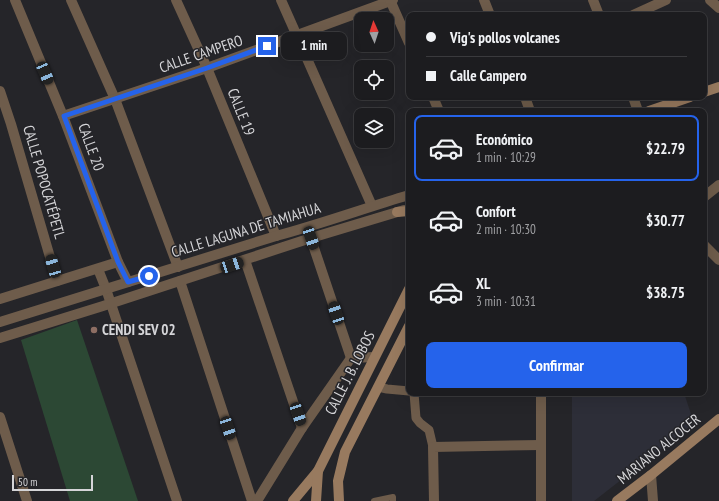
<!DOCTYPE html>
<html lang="es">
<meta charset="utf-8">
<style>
:root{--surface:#1c1c1f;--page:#29292c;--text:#f1f3f6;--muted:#a0a1a4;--line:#3a3a3d;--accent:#2563eb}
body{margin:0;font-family:"PT Sans Narrow",sans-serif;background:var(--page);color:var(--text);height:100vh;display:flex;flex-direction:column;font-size:15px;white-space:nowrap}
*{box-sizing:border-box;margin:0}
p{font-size:13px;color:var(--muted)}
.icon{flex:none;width:22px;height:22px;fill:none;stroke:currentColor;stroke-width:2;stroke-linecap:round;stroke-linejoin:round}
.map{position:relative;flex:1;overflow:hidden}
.details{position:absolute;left:406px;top:108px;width:301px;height:288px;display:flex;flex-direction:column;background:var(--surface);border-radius:8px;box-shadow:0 4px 16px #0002,0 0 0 1px var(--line)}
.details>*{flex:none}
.banner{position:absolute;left:406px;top:12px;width:301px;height:88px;border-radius:8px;box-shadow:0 4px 16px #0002,0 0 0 1px var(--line);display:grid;align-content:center;height:88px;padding:0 20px;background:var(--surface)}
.needle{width:26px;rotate:357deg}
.tools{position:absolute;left:354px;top:12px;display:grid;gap:8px}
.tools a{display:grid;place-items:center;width:40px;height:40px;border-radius:8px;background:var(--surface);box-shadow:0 4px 16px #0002,0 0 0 1px var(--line);font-size:20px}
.scale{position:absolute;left:12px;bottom:10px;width:81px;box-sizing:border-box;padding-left:4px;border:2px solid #d5d5d8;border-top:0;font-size:11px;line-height:14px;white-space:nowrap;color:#d5d5d8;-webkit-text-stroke:3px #252529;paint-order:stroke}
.end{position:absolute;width:18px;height:18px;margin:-9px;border:5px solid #2563eb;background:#fff;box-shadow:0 0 0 2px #fff}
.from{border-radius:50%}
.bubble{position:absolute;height:28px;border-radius:8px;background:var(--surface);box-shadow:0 4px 16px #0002,0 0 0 1px var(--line);font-size:13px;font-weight:700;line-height:28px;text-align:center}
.car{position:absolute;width:12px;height:24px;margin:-12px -6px;border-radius:5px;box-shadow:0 0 3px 1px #0007;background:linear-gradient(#222 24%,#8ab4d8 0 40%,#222 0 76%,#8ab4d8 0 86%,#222 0)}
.banner b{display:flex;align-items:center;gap:14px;height:38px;font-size:15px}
.banner b+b{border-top:1px solid var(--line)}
.banner i{width:10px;height:10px;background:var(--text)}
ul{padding:7px 0 0;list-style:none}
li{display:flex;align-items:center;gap:12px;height:66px;margin:0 8px 6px;padding:0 12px;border:2px solid transparent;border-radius:8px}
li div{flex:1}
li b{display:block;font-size:15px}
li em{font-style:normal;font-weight:700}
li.active{border-color:var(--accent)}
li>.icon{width:36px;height:36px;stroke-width:1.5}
.cta{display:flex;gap:8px;margin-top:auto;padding:8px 20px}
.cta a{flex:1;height:46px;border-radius:8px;background:var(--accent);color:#fff;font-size:16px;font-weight:700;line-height:46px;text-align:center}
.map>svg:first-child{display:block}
.built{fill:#2d2e38}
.green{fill:#2c4834}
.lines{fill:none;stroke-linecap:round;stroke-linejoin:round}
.service{stroke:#6e5c4b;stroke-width:6}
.pedestrian{stroke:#6e5c4b;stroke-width:9}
.minor{stroke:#6e5c4b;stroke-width:10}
.tertiary{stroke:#6e5c4b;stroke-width:10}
.secondary{stroke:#987a5f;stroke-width:10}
.route{stroke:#2563eb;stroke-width:5}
.education-dot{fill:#8d6e63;stroke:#252529;stroke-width:1.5}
.labels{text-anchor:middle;stroke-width:3;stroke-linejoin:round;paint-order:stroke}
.street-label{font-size:15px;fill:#d5d5d8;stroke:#252529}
.poi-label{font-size:15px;font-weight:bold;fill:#d5d5d8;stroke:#252529;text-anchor:start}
</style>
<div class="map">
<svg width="719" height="501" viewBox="0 0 719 501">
<rect width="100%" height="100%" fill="#252529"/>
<path class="built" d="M 572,393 L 684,393 L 694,423 L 594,501 L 572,501 Z"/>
<path class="green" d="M 77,320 L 138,501 L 70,501 L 21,340 Z"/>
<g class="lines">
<path class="service" d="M 374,501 L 393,497 L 393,501"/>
<g class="pedestrian">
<path d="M 378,387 L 387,389 L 409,391"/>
<path d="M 414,393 L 416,418 L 420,423 L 429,430 L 433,447"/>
</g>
<g class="minor">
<path d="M 15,0 L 63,116 L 118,262 L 128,282"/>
<path d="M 71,0 L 115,99 L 178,267"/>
<path d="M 176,0 L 207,68 L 276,236"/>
<path d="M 281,0 L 297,36 L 372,206"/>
<path d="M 593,0 L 599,15"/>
<path d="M 710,0 L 719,8"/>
<path d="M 633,15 L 666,0"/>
<path d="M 0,91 L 11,124 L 57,281"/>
<path d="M 633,97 L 638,111"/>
<path d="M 63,116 L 207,68 L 393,0"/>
<path d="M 704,197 L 719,185"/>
<path d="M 309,233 L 351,358"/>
<path d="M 704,245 L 719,260"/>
<path d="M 245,260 L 302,428"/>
<path d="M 98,269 L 106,289 L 177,501"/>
<path d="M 180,281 L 252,501"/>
<path d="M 0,299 L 118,262"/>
<path d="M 0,322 L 276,236 C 321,224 365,208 409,195"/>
<path d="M 0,338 L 103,306 L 311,238 L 404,210"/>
<path d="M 351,358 L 374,357"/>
<path d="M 0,417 L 27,501"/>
<path d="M 651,475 L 653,501"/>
<path d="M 257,501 L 302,428 L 351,358"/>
<path d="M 434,501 L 433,447 L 540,445"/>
<path d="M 541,501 L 541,393"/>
</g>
<g class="tertiary">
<path d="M 390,0 L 409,43"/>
<path d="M 484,0 L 490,15"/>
<path d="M 433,97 L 439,111"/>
<path d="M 525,97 L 530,111"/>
</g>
<g class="secondary">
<path d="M 704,92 L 719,87"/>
<path d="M 649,111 L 690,97"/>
<path d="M 397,212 L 409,211"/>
<path d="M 293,501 L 318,471 L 409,289"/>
<path d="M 316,501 L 318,471"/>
<path d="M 339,501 L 338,481 L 345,452 L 409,326"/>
<path d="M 617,501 L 651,475 L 719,419"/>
</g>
</g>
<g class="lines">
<path class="route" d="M 149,276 L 128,282 L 118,262 L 64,116 L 207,68 L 267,46"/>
</g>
<circle class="education-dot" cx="94" cy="330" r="4"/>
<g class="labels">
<g class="street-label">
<text transform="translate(201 54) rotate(-19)" y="5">CALLE CAMPERO</text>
<text transform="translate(241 112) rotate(68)" y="5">CALLE 19</text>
<text transform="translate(91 147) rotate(70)" y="5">CALLE 20</text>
<text transform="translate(44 182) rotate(74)" y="5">CALLE POPOCATÉPETL</text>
<text transform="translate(246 230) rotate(-17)" y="5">CALLE LAGUNA DE TAMIAHUA</text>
<text transform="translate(350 373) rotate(-63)" y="5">CALLE J. B. LOBOS</text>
<text transform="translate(659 449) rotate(-39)" y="5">MARIANO ALCOCER</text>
</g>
<g class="poi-label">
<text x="102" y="335">CENDI SEV 02</text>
</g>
</g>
</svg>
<div class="tools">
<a><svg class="needle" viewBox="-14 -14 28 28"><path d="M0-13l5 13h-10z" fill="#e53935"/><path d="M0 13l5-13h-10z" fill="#a0a1a4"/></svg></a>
<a><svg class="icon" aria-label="locate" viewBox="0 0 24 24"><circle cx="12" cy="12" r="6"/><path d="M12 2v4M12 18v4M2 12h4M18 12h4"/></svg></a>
<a><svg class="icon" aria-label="layers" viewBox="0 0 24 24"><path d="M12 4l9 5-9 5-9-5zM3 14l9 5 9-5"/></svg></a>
</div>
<div class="scale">50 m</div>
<i class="end from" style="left:149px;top:276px"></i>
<i class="end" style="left:267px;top:46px"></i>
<div class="bubble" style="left:281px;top:32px;width:66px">1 min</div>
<i class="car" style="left:45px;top:73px;rotate:157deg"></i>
<i class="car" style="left:311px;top:238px;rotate:161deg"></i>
<i class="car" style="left:232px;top:265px;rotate:72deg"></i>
<i class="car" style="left:53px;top:266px;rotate:344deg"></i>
<i class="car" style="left:336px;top:313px;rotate:342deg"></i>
<i class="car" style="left:298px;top:414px;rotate:161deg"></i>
<i class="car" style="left:228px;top:428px;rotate:162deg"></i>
<div class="banner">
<b><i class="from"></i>Vig's pollos volcanes</b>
<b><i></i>Calle Campero</b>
</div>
<section class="details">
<ul>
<li class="active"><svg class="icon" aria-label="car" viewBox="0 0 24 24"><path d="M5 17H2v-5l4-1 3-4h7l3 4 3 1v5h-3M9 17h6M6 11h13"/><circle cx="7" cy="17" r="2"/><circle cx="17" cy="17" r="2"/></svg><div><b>Económico</b><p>1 min · 10:29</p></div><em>$22.79</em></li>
<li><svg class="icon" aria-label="car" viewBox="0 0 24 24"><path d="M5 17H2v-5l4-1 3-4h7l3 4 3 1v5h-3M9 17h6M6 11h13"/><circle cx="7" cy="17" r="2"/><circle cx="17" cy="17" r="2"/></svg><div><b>Confort</b><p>2 min · 10:30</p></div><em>$30.77</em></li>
<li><svg class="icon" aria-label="car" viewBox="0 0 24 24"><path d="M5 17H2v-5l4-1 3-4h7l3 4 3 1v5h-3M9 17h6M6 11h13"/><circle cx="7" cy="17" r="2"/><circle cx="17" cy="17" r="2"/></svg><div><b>XL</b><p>3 min · 10:31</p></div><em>$38.75</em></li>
</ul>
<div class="cta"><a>Confirmar</a></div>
</section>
</div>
